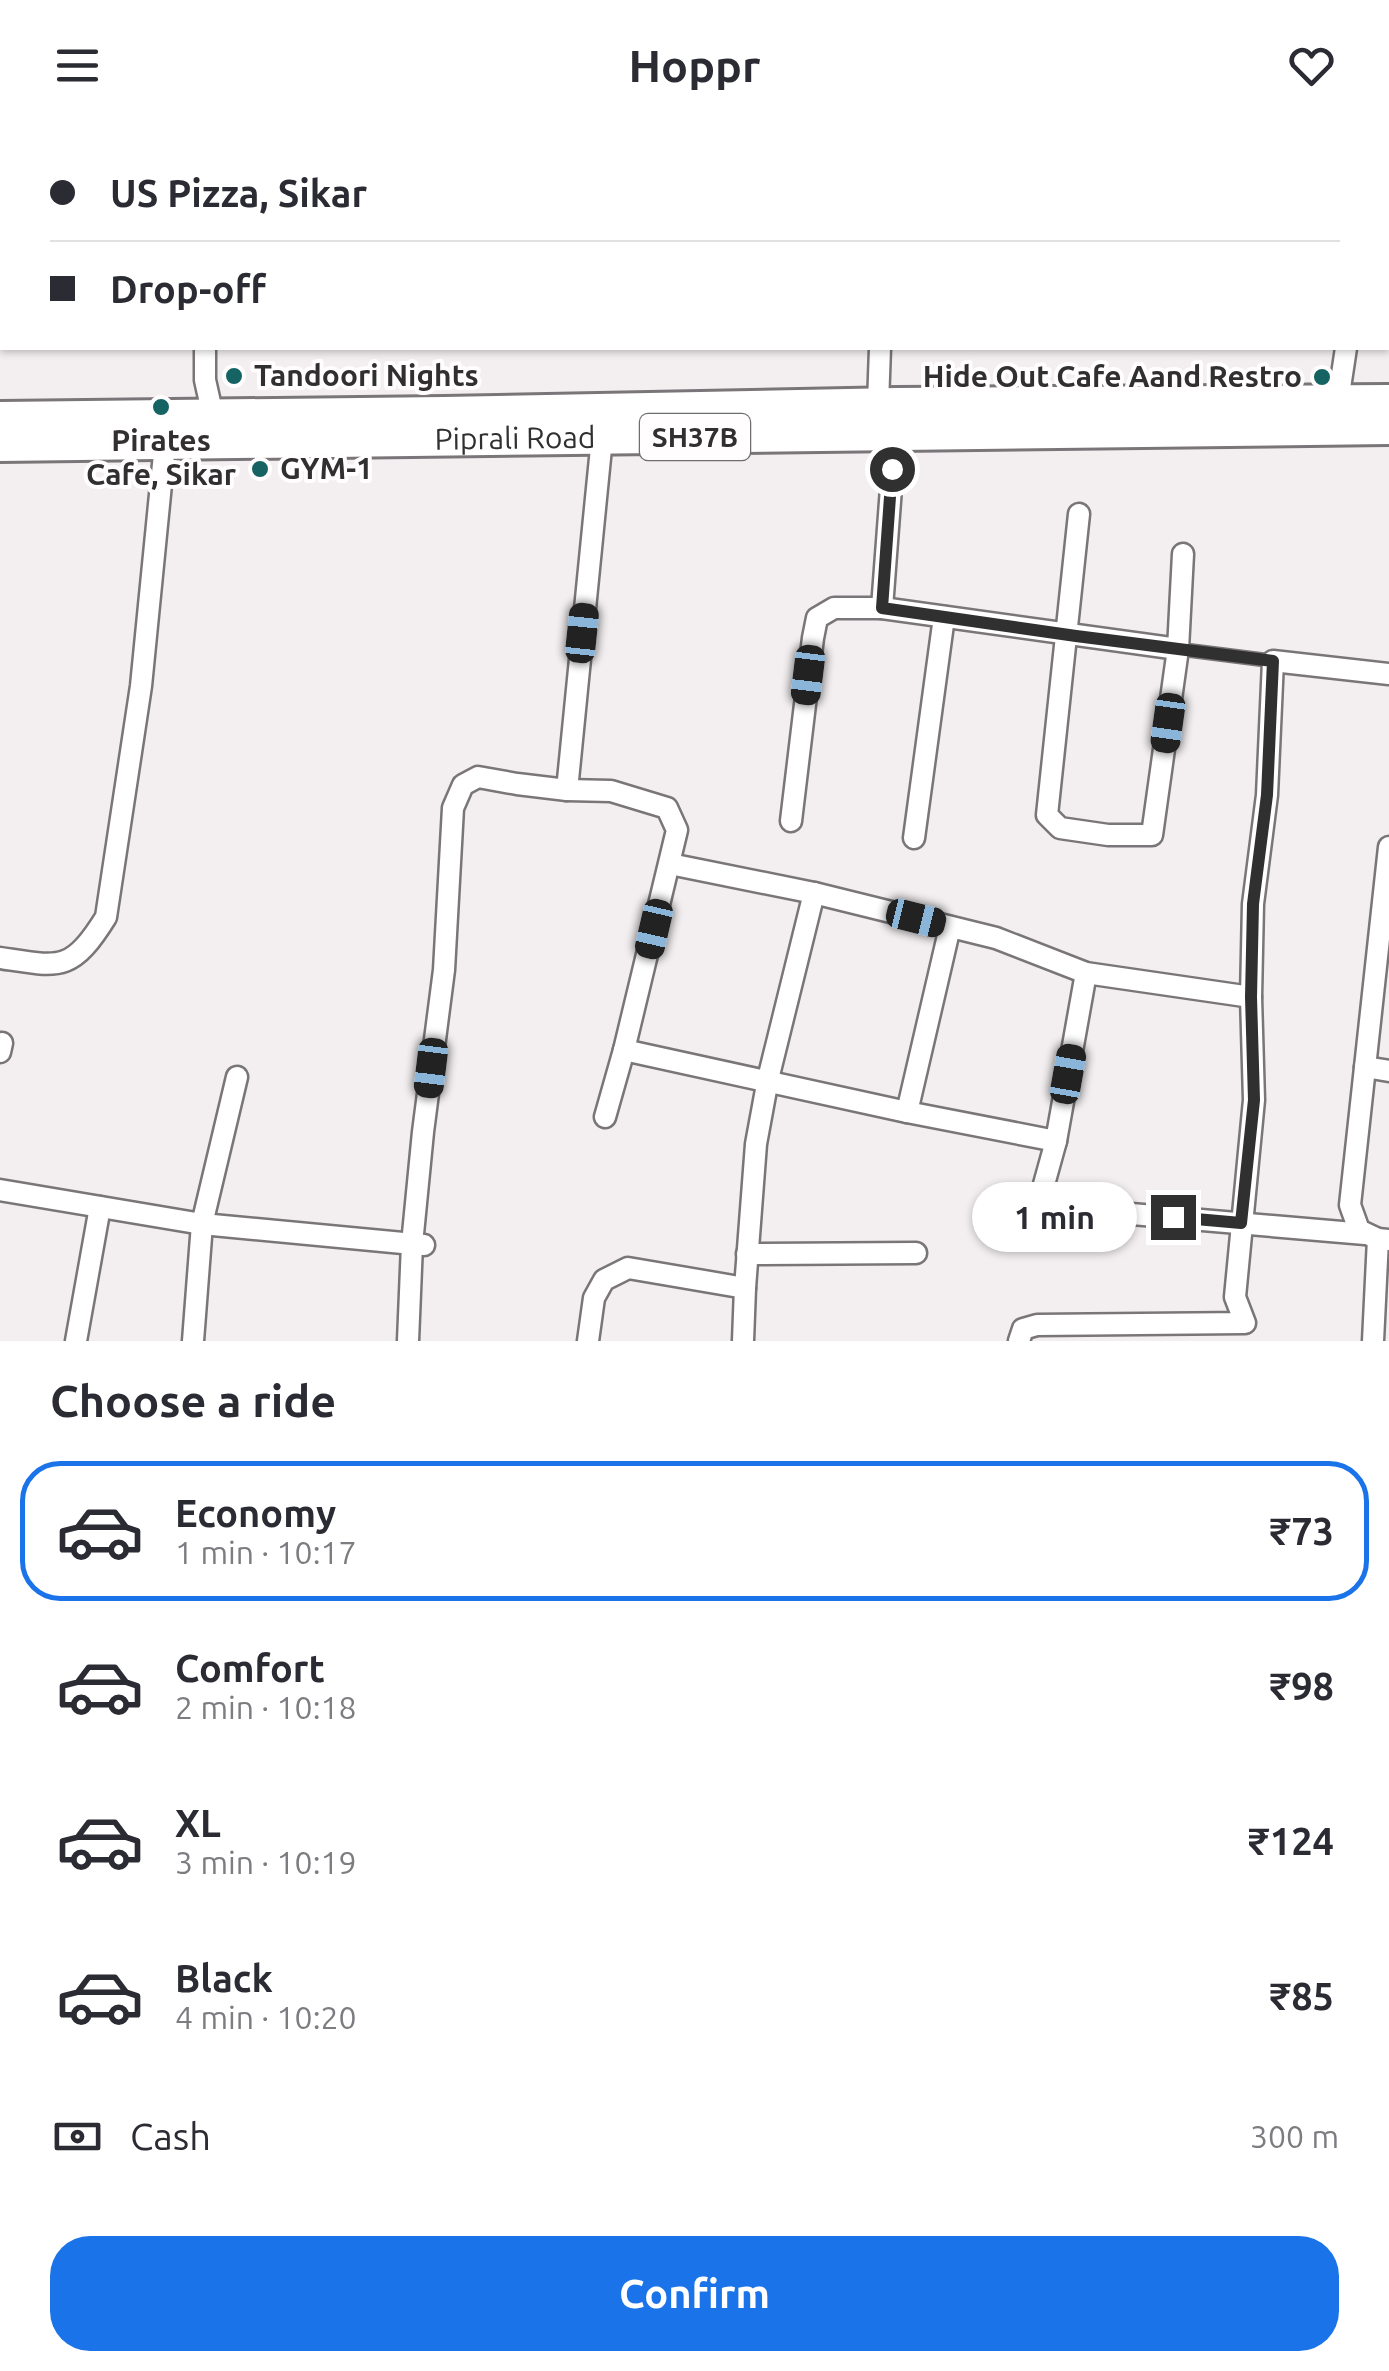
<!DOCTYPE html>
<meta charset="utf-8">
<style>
:root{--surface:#fff;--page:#f2f2f3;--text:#2b2b33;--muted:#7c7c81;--line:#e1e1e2;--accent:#1a73e8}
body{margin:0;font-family:Ubuntu,sans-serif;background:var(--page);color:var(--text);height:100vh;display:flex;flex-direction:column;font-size:38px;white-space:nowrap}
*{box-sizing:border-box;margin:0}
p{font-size:32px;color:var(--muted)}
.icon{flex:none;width:55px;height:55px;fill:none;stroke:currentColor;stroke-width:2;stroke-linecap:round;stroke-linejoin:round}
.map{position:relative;height:1211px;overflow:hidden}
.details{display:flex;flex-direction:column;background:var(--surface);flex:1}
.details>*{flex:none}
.banner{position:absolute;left:0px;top:0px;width:1390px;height:220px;box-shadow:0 2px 8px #0004;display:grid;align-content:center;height:220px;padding:0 50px;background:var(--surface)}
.end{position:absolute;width:45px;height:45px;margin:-22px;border:12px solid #313031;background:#fff;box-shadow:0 0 0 5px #fff}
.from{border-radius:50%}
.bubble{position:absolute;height:70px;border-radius:35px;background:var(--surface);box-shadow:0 2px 8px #0004;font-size:32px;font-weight:700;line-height:70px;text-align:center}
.car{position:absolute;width:30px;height:60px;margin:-30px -15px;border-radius:12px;box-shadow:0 0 8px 2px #0007;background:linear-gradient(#222 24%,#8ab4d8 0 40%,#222 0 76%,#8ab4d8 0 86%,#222 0)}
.banner b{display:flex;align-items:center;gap:35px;height:95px;font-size:38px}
.banner b+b{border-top:2px solid var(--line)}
.banner i{width:25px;height:25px;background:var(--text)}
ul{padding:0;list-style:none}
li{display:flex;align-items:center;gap:30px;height:140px;margin:0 20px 15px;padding:0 30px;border:5px solid transparent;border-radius:40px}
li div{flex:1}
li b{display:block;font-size:38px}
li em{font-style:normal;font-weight:700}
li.on{border-color:var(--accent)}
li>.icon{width:90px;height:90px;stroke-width:1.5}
h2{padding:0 50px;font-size:45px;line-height:120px}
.pay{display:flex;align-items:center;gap:25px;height:110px;padding:0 50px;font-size:38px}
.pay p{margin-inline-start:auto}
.cta{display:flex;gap:20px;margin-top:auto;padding:20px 50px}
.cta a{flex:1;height:115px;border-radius:40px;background:var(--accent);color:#fff;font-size:40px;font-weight:700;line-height:115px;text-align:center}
header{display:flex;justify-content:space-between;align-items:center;height:130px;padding:0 50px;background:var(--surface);font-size:45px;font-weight:700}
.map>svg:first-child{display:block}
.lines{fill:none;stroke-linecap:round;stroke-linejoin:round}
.lane-casing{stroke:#7a7578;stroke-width:15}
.street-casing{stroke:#7a7578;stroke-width:25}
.primary-casing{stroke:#7a7578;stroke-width:38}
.lane{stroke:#fff;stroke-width:10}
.street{stroke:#fff;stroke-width:20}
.primary{stroke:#fff;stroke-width:32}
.route{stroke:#313031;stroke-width:12}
.poi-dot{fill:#156463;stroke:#fffdfe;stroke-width:4}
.labels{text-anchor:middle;stroke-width:8;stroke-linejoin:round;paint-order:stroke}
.shield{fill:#fffdfe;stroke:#6f6e6e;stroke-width:2.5}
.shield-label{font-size:28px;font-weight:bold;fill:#313031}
.poi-label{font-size:30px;font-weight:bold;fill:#313031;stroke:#fffdfe;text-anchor:start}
.street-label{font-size:30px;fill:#313031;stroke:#fffdfe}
</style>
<header><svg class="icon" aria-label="menu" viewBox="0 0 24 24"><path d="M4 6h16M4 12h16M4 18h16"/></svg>Hoppr<svg class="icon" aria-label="heart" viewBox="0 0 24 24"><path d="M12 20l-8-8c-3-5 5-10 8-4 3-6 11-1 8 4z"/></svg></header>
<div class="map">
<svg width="1389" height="1211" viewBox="0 0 1389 1211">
<rect width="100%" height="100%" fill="#f3eff1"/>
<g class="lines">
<defs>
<path id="lane" d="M 1178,519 L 1273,531"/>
<g id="street">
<path d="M 211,0 L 212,2"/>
<path d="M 1378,2 L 1378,0"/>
<path d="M 205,218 L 205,250 L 213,286"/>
<path d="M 1338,271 L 1346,218"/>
<path d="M 878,274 L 880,218"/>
<path d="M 1079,384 L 1047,685 L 1060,698 L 1108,705 L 1152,705 L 1178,519 L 1183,424"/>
<path d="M 882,478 L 895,305"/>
<path d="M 567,660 L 611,661 L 667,678 L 677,700 L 624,920 L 605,987"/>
<path d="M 791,691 L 813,508 L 817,488 L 834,478 L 882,478 L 1178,519"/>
<path d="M 914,708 L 944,487"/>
<path d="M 1389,717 L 1350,1075 L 1359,1100 L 1378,1109 L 1389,1110"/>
<path d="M 670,734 L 814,763 L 996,808 L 1086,843 L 1251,867"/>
<path d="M 0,828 C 60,837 71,843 106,787 L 141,556 L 165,314"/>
<path d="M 1086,843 L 1056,1011 L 1038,1076 L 1365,1104"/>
<path d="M 624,920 L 907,982 L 1056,1011"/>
<path d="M 0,922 L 2,913"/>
<path d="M 1365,937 L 1389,941"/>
<path d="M 907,982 L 950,797"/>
<path d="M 0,1060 L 202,1094 L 424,1115"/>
<path d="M 747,1124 L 916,1123"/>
<path d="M 76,1211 L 100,1077"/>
<path d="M 193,1211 L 202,1094 L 237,947"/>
<path d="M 408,1211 L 412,1114 L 423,1002 L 444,840 L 453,678 L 463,655 L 478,647 L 517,654 L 567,660 L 602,308"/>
<path d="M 588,1211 L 594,1168 L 604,1150 L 628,1138 L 745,1158"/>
<path d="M 743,1211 L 745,1158 L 756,1014 L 768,949 L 814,763"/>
<path d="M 1019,1211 L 1023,1199 L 1037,1195 L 1245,1193 L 1235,1167 L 1254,970 L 1251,867 L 1253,774 L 1267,665 L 1273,531 L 1389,544"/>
<path d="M 1373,1211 L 1378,1109"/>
</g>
<g id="primary">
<path d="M 0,288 L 444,283 L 897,274 L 1389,271"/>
<path id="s1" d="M 0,315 L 1389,298"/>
</g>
</defs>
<use href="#lane" class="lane-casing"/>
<use href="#street" class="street-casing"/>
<use href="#primary" class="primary-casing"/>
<use href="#lane" class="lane"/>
<use href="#street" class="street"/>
<use href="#primary" class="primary"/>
</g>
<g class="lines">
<path class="route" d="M 892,339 L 882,478 L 1076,506 L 1273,531 L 1267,665 L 1253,774 L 1251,867 L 1254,970 L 1241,1093 L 1173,1087"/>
</g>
<g class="poi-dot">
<circle cx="234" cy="246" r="10"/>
<circle cx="1322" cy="247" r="10"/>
<circle cx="161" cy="277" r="10"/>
<circle cx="260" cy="339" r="10"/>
</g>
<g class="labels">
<rect class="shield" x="640" y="284" width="110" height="46" rx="8"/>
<g class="shield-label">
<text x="695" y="317">SH37B</text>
</g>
<g class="poi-label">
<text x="254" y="256">Tandoori Nights</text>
<text x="1302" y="257" text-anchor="end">Hide Out Cafe Aand Restro</text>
<text x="161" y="321" text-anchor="middle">Pirates<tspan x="161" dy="34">Cafe, Sikar</tspan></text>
<text x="280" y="349">GYM-1</text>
</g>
<g class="street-label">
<text dy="10" stroke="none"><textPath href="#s1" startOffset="515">Piprali Road</textPath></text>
</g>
</g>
</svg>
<i class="end from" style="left:892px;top:339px"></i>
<i class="end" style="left:1173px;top:1087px"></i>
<div class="bubble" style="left:972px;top:1052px;width:165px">1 min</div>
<i class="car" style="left:582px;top:503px;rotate:6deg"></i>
<i class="car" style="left:808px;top:545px;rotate:187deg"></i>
<i class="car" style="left:1168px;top:593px;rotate:188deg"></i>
<i class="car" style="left:916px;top:788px;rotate:104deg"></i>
<i class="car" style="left:654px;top:799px;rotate:193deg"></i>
<i class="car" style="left:431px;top:938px;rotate:187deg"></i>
<i class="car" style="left:1068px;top:944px;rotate:10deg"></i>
<div class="banner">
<b><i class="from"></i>US Pizza, Sikar</b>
<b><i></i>Drop-off</b>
</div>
</div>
<section class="details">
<h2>Choose a ride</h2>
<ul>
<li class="on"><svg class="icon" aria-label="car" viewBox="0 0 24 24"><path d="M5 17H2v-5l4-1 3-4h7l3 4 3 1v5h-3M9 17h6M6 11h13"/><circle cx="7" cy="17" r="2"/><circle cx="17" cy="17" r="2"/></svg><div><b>Economy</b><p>1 min · 10:17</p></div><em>₹73</em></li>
<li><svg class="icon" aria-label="car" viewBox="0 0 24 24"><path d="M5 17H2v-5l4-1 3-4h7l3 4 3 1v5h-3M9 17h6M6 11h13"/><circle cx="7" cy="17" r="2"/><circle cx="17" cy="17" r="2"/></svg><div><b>Comfort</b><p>2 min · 10:18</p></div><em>₹98</em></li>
<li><svg class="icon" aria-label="car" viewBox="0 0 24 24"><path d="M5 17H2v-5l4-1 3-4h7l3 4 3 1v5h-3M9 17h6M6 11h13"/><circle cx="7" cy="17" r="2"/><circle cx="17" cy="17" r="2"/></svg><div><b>XL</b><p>3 min · 10:19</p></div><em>₹124</em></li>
<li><svg class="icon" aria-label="car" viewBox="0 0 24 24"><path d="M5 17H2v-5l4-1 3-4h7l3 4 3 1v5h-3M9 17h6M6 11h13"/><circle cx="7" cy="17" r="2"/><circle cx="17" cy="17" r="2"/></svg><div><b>Black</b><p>4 min · 10:20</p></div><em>₹85</em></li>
</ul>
<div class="pay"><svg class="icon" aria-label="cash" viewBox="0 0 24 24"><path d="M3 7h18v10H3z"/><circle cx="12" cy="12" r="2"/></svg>Cash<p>300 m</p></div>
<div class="cta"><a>Confirm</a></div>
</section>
